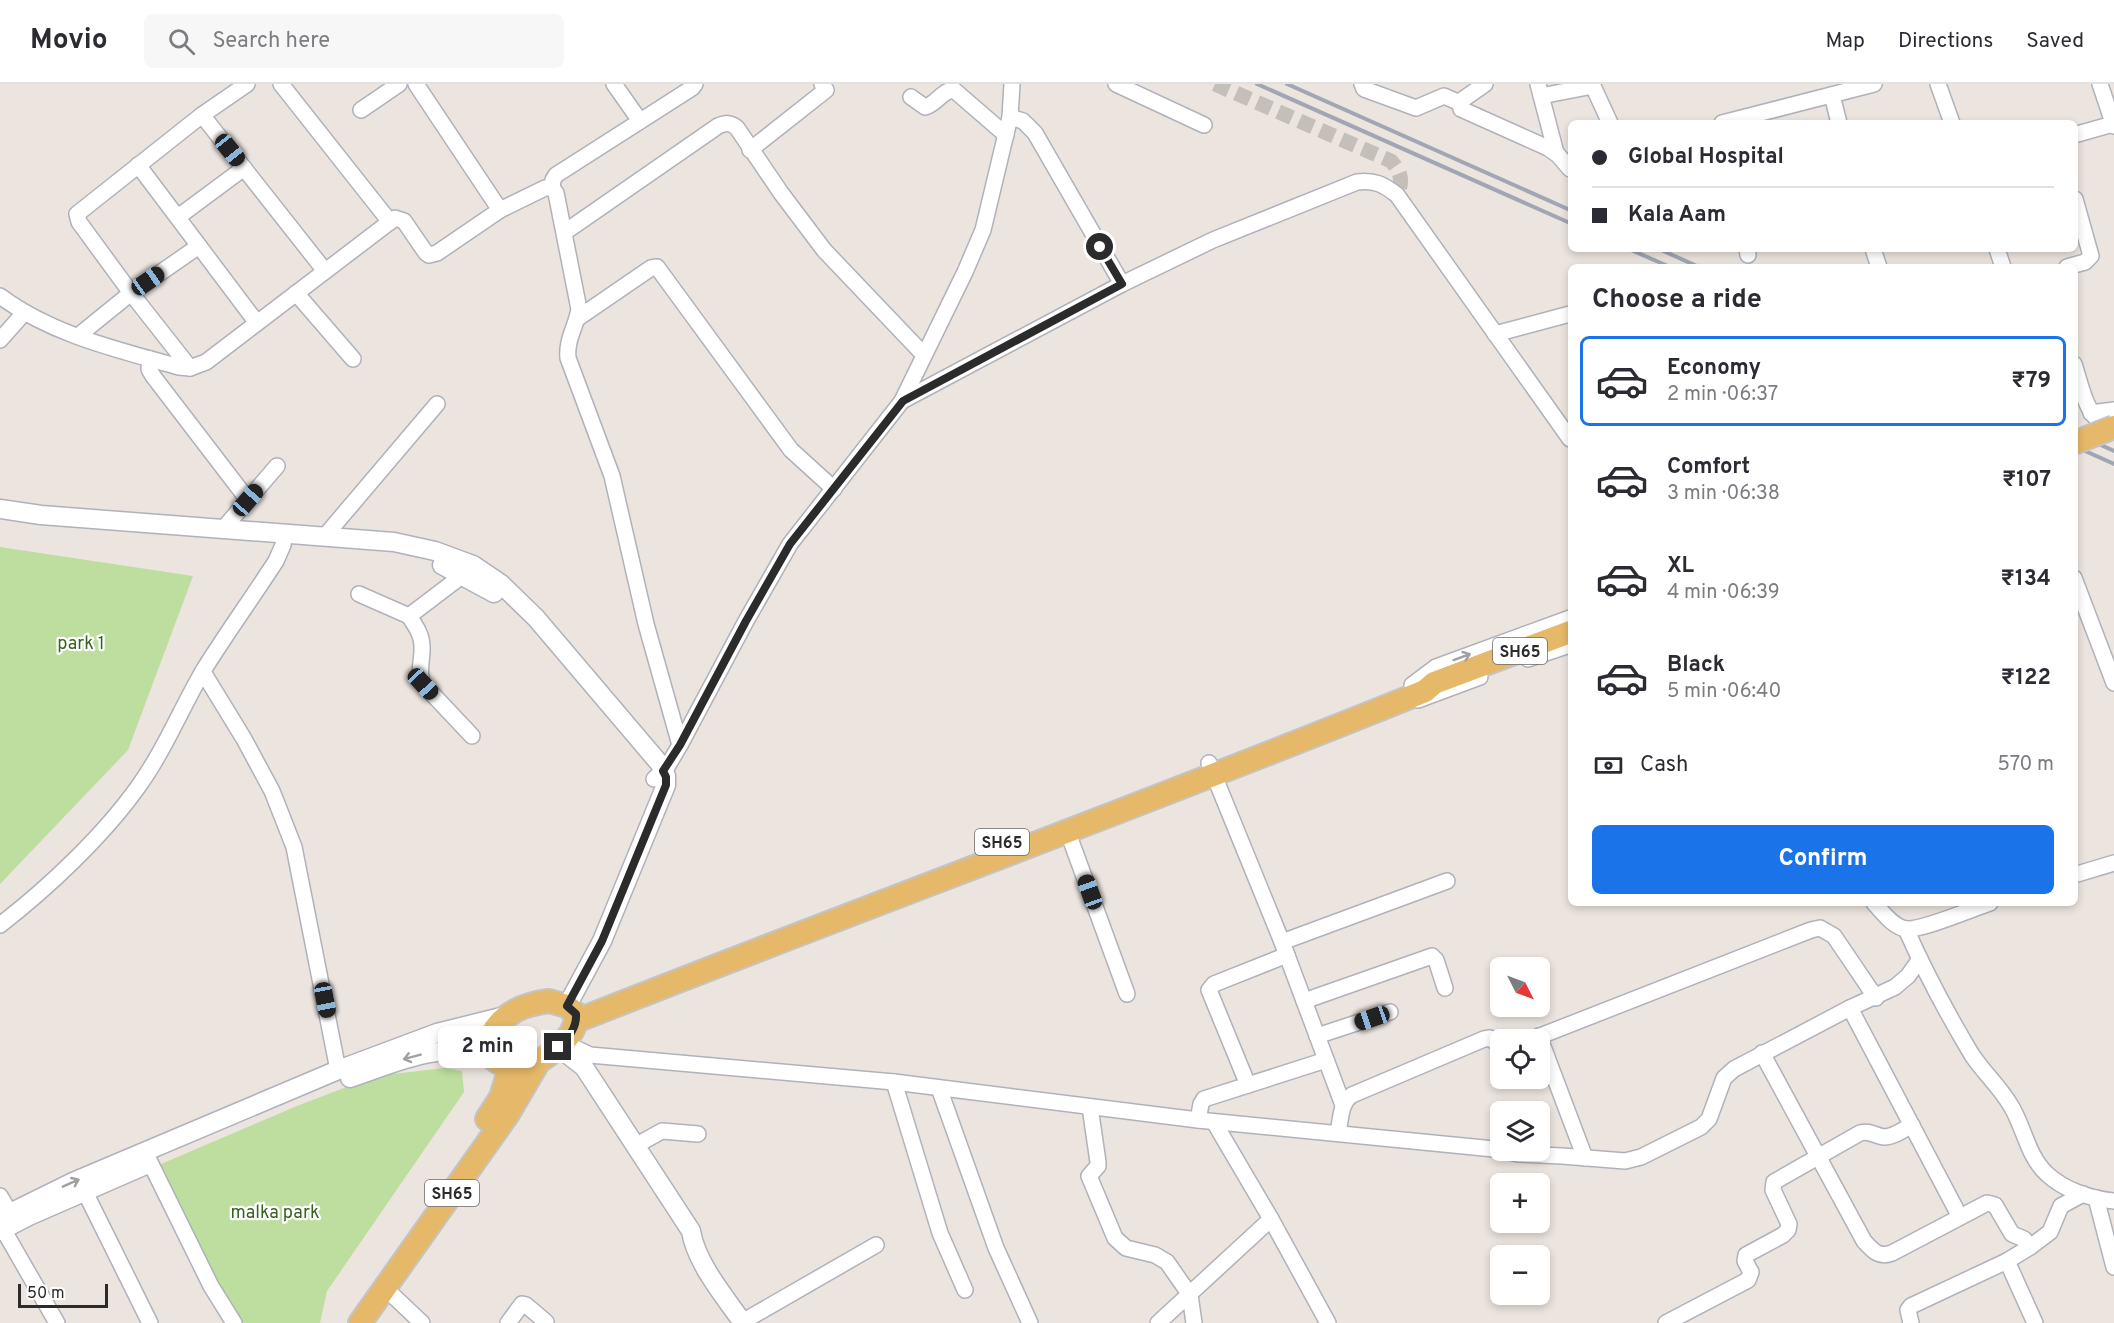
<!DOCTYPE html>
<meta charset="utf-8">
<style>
:root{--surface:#fff;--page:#f7f7f7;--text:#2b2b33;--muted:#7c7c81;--line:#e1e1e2;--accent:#1a73e8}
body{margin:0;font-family:Overpass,sans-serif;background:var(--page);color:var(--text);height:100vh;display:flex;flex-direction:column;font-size:22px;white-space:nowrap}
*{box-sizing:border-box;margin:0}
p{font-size:20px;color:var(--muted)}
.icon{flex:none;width:33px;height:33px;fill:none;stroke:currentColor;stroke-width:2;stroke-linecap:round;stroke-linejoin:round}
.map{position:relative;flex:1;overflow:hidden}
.drawer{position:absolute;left:1568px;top:180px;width:510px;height:642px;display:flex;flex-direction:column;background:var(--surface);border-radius:9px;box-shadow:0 3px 9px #0003}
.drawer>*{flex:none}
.banner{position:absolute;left:1568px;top:36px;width:510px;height:132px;border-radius:9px;box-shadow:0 3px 9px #0003;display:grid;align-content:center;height:132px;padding:0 24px;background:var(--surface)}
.needle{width:39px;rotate:132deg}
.buttons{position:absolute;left:1490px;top:873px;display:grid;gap:12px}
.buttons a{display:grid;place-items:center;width:60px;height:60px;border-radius:9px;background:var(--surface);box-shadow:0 3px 9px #0003;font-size:30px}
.scale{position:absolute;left:18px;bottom:15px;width:90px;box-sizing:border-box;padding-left:6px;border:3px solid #2b2b2b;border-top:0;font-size:16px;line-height:21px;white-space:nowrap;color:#2b2b2b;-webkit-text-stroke:4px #fff;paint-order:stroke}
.end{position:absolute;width:27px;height:27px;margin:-14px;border:8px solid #2b2b2b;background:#fff;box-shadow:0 0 0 3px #fff}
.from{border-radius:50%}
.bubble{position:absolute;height:42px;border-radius:9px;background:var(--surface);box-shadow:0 3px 9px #0003;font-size:20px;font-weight:700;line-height:42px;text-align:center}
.car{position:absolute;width:18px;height:36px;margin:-18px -9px;border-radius:8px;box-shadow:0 0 4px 2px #0007;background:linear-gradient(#222 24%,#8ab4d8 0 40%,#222 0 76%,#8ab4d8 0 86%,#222 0)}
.banner b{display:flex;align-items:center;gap:21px;height:57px;font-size:22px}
.banner b+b{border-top:2px solid var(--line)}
.banner i{width:15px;height:15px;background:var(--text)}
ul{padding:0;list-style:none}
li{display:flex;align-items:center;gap:18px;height:90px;margin:0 12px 9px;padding:0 12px;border:3px solid transparent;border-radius:9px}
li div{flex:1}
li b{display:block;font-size:22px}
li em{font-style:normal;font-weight:700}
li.selected{border-color:var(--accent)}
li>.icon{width:54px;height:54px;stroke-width:1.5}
h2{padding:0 24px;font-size:27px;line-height:72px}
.pay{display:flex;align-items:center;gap:15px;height:66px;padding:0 24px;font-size:22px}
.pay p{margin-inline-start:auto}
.primary-button{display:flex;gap:12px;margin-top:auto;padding:12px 24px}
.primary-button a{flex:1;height:69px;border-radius:9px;background:var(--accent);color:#fff;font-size:24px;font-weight:700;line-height:69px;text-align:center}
header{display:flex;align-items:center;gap:36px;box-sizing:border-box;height:84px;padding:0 30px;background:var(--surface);border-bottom:2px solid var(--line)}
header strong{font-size:28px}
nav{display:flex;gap:33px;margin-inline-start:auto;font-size:21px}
.search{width:420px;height:54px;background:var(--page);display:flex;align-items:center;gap:15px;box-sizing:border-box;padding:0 21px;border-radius:9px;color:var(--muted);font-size:22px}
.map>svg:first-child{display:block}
.green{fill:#bdde9f}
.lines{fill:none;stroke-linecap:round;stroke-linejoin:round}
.minor-tunnel{stroke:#c5bfba;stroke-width:15;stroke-dasharray:15 8;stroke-linecap:butt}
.minor-casing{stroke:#afb2ba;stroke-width:18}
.tertiary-casing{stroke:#afb2ba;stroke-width:21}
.primary-casing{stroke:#c4c4c4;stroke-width:26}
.minor{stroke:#fff;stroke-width:15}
.tertiary{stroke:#fff;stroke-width:18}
.primary{stroke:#e6b869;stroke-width:22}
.rail{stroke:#a1a6b4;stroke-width:4}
.primary-bridge-casing{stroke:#c4c4c4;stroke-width:26;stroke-linecap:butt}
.primary-bridge{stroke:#e6b869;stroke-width:22}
.oneway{stroke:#a0a0a0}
.route{stroke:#2b2b2b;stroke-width:8}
.labels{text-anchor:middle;stroke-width:4.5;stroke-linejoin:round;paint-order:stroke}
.shield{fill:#fff;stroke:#6b6b6b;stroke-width:1.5}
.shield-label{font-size:16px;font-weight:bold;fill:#2b2b2b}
.park-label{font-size:18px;fill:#376320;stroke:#fff}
</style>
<header>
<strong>Movio</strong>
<div class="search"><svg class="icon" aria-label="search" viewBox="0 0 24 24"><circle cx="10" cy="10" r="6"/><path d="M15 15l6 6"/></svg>Search here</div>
<nav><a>Map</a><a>Directions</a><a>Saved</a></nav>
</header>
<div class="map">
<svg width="2114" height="1239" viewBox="0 0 2114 1239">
<rect width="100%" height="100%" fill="#ece4de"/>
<g class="green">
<path d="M 0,463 L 193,492 L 128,666 L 0,800 Z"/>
<path d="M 445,984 L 462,987 L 464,1008 L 327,1207 L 320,1239 L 242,1239 L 221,1218 L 147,1086 L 297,1022 L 375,992 Z"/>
</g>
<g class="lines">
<path class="minor-tunnel" d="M 1215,0 L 1391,77 C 1402,89 1403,97 1397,111"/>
<defs>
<g id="minor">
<path d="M 281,0 L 390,138"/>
<path d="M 614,0 L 640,37"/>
<path d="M 1116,0 L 1204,41"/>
<path d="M 1362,0 L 1364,5 L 1416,24 L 1444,12 L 1460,19"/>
<path d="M 1485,0 L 1462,16 L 1460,19 L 1461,25 L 1548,64 L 1558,71 L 1570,85"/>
<path d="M 1538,0 L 1556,69"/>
<path d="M 1938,0 L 1952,39"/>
<path d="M 2100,0 L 2114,42"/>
<path d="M 1832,11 L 1839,39"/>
<path d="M 1541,12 L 1593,2 L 1610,39"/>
<path d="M 911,13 L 925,23 C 937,20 942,6 954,6 L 1006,51"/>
<path d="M 361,26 L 399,0"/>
<path d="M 202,31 L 325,187"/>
<path d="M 1010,33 L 1023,37 L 1035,49 L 1122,200"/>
<path d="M 1722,39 L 1874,0"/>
<path d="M 2074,51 L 2113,40"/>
<path d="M 750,66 L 826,6 L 822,0"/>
<path d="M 138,81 L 257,239"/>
<path d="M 552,104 L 553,96 L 556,91 L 692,4 L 695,0"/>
<path d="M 500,126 L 545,104 L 552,104 L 556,109 L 579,225 C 576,243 566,256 568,274 L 612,392 L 646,540 L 680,661"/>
<path d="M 178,133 L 244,84"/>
<path d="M 565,148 L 718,42 C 726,39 730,38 737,44 L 781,109 L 824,166 L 924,271"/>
<path d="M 1747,165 L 1748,171"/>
<path d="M 1873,165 L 1879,183"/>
<path d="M 1997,165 L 2003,183"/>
<path d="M 2067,183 L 2085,178 L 2091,172 L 2075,115"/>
<path d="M 296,209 L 353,275"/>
<path d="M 0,212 C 52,251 119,266 179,283 L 190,284 L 206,278 L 395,134 L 404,137 L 426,169 L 429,171 L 437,169 L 500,126 L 416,0"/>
<path d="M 578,234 L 651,184 L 657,183 L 791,366 L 834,405"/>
<path d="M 1495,250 L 1570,230"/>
<path d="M 78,252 L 131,209 L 199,162"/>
<path d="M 0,256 L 24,229"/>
<path d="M 150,275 L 149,285 L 153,292 L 248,416"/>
<path d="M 2074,280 C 2083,307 2085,334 2114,347"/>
<path d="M 190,284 L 131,209 L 79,138 L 77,130 L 202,31 L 247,0"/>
<path d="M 902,317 L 1122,200 L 1213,156 L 1357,98 C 1375,96 1383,100 1397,111 L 1570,355"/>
<path d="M 2091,329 L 2114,326"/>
<path d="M 223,445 L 277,382"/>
<path d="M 325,452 L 437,320"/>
<path d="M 463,491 L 409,532 C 415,541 422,551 422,562 C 423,575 417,588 423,600 L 472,652"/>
<path d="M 2074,494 L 2114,599"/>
<path d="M 359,510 L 409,532"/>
<path d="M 1528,575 L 1570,561"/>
<path d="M 203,588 L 244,655 L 272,707 L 294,763 L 338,986"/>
<path d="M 1412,601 L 1436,583 L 1570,534"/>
<path d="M 1418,616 L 1480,593"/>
<path d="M 1209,679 L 1282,858 L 1343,1021"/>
<path d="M 654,695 L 667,683 L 680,661 L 746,537 L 790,460 L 902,317 L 965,188 L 983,146 L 1010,33 L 1012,0"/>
<path d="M 1067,746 L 1127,910"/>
<path d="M 2074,791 L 2114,779"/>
<path d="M 1874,819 C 1882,828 1894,844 1907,845 C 1922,846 1972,825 1990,819"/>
<path d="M 0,841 C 48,804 103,752 138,703 C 164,667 181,625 203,587 C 226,550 252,514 276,477 L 283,461 L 285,450"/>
<path d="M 1906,845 C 1925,888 1948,931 1972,971 C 1984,989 2000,1003 2011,1022 C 2024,1043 2028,1073 2047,1090 C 2064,1106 2091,1115 2114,1117"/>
<path d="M 1282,858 L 1447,797"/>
<path d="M 1304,917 L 1432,872 L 1436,876 L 1445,904"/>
<path d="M 1850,924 L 1960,1133"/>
<path d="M 1317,952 L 1390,928"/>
<path d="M 1539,952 L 1585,1074"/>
<path d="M 1530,956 L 1811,846 L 1820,844 L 1834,852 L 1876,914"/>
<path d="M 563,958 L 590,971 L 894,998 L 1198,1036 L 1494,1065 L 1518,1070 L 1562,1072 L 1625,1077 L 1641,1073 L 1701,1043 L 1709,1035 L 1724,994 L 1734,985 L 1850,924 L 1895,903 L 1908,892 L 1920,875"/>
<path d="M 1762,969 L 1864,1157 C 1873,1167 1879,1174 1892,1169 L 1987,1119 L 1995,1121 L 2012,1150 L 2024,1155 L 2030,1163"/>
<path d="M 894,998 L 940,1149 L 965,1206"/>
<path d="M 1248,1001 L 1209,906 L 1214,900 L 1287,871"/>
<path d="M 939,1004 L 996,1164 L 1030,1239"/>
<path d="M 1090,1023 L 1098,1078 L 1098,1082 L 1089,1092 L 1115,1154 L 1126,1164 L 1155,1171 L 1167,1178 L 1190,1211 L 1194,1239"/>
<path d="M 1198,1036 L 1201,1020 L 1204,1015 L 1326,976"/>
<path d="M 1338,1049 C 1341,1035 1340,1019 1352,1011 L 1484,955 L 1490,954 L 1500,962"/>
<path d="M 635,1062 L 662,1047 L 698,1050"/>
<path d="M 145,1068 L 211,1202 L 234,1239"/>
<path d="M 85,1108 L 150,1239"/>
<path d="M 0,1112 L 10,1129"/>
<path d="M 2096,1114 L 2114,1183"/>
<path d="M 1271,1135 L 1328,1239"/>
<path d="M 3,1145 L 57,1239"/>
<path d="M 2007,1177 L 2035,1239"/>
<path d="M 385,1204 L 422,1239"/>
<path d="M 742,1238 L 876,1161"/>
<path d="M 508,1239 L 522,1220 L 526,1221 L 546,1238"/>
<path d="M 1158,1239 L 1271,1135 L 1214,1038"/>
<path d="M 1666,1239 L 1748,1196 L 1751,1188 L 1745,1177 L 1746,1171 L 1783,1151 L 1788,1146 L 1789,1140 L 1773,1106 L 1774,1098 L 1860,1049 C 1870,1046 1875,1052 1884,1053 C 1894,1053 1904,1045 1912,1041"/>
<path d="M 1911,1239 L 1908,1226 L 1911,1222 L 2007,1177 L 2030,1163 L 2050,1148 L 2061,1122 L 2083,1110"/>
</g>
<g id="tertiary">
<path d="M 0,425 L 41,431 L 394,458 L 435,467 L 473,481 L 501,500 L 536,534 L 660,680 L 666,692 L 666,701 L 602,857 L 567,922"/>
<path d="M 442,481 L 494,509"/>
<path d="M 558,963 L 584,983 L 691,1147 C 696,1179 725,1213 743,1239"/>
<path d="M 350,994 C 400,977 437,958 490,971"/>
<path d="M 0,1134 L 73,1098 L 338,986 L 437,949 L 509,931"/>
<path d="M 0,1147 L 29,1132 L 148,1080"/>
</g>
<g id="primary">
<path d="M 549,917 L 567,922 L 576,930 C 577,946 567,955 556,965 C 541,978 518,992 498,978 C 493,975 489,970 488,964 C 487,959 489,955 491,951 C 503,928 525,920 549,917 Z"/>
<path d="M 576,937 C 859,825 1144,721 1425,607 L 1434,599 L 1570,548"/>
<path d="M 487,1035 L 501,1013 L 510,984"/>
<path d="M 360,1239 L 508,1030 L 539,977"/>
</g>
</defs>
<use href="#minor" class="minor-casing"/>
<use href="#tertiary" class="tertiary-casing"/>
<use href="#primary" class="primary-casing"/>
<use href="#minor" class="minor"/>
<use href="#tertiary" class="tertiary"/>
<use href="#primary" class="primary"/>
<g class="rail">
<path d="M 1257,0 L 1570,139"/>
<path d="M 1287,0 L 1570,126"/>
<path d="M 1629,165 L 1670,183"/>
<path d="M 1659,165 L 1699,183"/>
<path d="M 2074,349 L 2114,367"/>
<path d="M 2074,362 L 2114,380"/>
</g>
<defs>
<path id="primary-bridge" d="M 2074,359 L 2114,343"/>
</defs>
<use href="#primary-bridge" class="primary-bridge-casing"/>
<use href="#primary-bridge" class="primary-bridge"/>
</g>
<defs><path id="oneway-shaft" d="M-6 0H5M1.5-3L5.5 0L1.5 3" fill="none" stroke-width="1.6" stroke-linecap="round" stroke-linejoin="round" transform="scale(1.5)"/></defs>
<g class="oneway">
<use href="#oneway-shaft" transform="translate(1462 573) rotate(-20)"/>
<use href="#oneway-shaft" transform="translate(412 973) rotate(165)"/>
<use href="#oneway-shaft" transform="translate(71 1099) rotate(-24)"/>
</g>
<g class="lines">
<path class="route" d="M 558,963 C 569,954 577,944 576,930 L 567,922 L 602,857 L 666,701 L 666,693 L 663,687 L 680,661 L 746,537 L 790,460 L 903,317 L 1122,200 L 1100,163"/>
</g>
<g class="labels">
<g class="shield">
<rect x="1493" y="554" width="54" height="26" rx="4.5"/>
<rect x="975" y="745" width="54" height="26" rx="4.5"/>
<rect x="425" y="1096" width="54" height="26" rx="4.5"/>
</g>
<g class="shield-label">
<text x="1520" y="573">SH65</text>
<text x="1002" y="764">SH65</text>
<text x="452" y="1115">SH65</text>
</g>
<g class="park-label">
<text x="81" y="565">park 1</text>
<text x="275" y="1134">malka park</text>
</g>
</g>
</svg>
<div class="buttons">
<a><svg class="needle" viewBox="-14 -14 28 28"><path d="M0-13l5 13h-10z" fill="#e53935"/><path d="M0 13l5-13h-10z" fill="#7c7c81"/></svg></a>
<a><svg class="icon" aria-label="locate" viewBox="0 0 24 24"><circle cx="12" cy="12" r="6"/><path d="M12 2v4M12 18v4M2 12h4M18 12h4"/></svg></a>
<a><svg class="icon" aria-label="layers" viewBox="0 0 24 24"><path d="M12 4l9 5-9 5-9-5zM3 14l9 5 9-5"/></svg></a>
<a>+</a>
<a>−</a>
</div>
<div class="scale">50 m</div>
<i class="end from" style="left:1100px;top:163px"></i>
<i class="end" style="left:558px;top:963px"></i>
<div class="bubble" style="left:438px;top:942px;width:99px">2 min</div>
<i class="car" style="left:230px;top:66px;rotate:141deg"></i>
<i class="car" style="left:148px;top:197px;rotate:55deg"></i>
<i class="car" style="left:248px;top:416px;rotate:41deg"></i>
<i class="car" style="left:423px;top:600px;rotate:137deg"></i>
<i class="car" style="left:1090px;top:808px;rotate:340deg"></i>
<i class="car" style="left:325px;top:916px;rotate:169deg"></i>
<i class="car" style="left:1372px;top:934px;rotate:251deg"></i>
<div class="banner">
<b><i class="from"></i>Global Hospital</b>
<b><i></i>Kala Aam</b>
</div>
<section class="drawer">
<h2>Choose a ride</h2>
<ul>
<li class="selected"><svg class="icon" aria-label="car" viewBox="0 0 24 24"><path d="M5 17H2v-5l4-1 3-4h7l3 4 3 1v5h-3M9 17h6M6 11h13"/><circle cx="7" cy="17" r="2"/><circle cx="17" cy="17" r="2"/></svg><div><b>Economy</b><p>2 min · 06:37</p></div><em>₹79</em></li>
<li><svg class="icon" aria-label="car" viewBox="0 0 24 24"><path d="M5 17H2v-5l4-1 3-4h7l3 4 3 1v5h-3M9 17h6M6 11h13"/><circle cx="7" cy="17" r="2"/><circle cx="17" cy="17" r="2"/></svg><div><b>Comfort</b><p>3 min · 06:38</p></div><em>₹107</em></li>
<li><svg class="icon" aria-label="car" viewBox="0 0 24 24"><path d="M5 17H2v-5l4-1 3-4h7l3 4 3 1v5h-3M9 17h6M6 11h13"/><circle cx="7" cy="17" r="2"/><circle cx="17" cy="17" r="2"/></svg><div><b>XL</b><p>4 min · 06:39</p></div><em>₹134</em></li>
<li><svg class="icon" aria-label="car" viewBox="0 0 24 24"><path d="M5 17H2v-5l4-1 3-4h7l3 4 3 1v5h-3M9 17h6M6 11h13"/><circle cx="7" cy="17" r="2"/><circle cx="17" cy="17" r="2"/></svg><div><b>Black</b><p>5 min · 06:40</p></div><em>₹122</em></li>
</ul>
<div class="pay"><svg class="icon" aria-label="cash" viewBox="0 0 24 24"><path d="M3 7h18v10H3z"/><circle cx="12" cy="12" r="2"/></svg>Cash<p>570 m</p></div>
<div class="primary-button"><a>Confirm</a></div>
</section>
</div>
